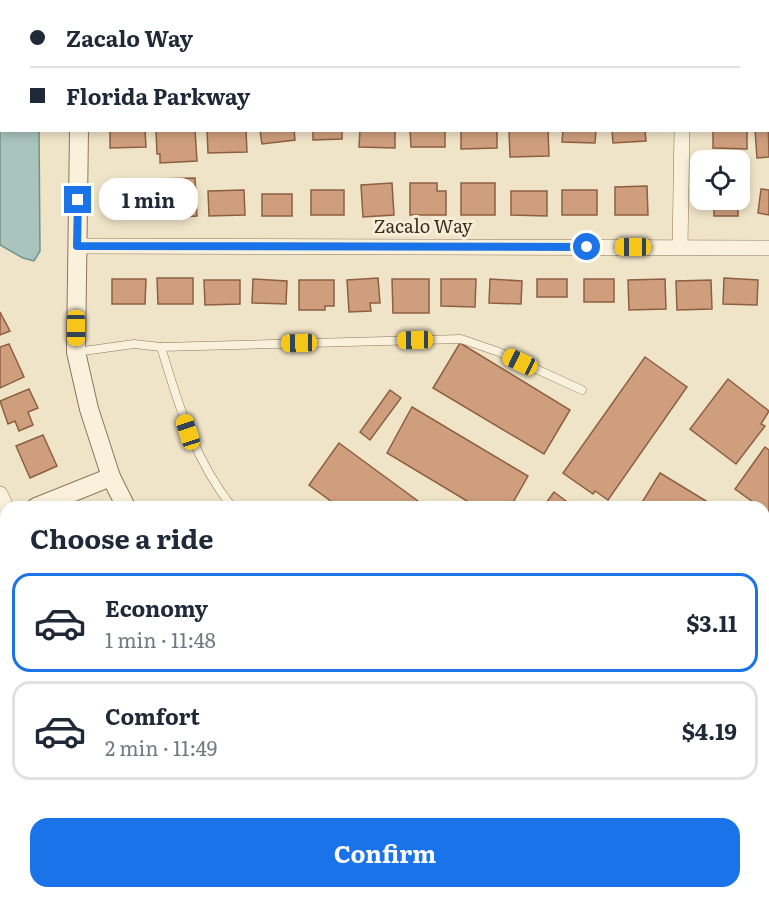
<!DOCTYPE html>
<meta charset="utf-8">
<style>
:root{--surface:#fff;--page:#f6f6f7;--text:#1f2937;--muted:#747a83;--line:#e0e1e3;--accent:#1a73e8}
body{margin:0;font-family:Literata,serif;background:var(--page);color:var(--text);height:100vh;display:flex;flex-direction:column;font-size:22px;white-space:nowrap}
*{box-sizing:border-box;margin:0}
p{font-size:20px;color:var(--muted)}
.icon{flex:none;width:33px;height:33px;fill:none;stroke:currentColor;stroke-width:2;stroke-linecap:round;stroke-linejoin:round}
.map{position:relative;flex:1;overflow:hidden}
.side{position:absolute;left:0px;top:501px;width:770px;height:398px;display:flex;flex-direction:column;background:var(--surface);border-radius:18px 18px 0 0;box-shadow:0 3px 9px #0003}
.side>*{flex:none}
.hud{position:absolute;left:0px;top:0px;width:770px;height:132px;box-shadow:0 3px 9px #0003;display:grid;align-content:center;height:132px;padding:0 30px;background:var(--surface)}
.fabs{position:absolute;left:690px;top:150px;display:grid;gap:12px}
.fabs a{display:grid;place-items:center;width:60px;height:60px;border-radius:12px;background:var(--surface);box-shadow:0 3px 9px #0003;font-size:30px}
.end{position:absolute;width:27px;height:27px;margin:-14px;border:8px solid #1a73e8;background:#fff;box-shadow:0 0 0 3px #fff}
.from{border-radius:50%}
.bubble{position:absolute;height:42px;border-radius:18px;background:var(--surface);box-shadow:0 3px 9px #0003;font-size:20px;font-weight:700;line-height:42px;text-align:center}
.car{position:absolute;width:18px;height:36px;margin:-18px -9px;border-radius:8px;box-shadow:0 0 4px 2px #0007;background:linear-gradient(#f5c518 24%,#345 0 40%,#f5c518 0 76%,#345 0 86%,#f5c518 0)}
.hud b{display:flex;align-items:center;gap:21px;height:57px;font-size:22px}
.hud b+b{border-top:2px solid var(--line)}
.hud i{width:15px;height:15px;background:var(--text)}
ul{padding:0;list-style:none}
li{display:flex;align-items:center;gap:18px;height:99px;margin:0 12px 9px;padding:0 18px;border:3px solid var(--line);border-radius:18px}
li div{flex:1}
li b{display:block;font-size:22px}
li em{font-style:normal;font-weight:700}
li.on{border-color:var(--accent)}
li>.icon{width:54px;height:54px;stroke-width:1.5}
h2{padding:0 30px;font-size:27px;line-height:72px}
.action{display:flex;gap:12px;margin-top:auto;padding:12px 30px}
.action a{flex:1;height:69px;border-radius:18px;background:var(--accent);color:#fff;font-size:24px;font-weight:700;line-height:69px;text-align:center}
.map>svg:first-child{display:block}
.green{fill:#c9cf9b}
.water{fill:#a9c4bc;stroke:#6f938a;stroke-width:1.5}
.building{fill:#cf9f7d;stroke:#8d5f41;stroke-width:1.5}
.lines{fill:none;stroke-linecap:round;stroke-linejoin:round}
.service-casing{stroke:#8d765c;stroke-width:9}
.minor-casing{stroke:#8d765c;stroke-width:16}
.tertiary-casing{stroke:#8d765c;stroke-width:20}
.service{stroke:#faf1dc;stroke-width:8}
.minor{stroke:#faf1dc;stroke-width:15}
.tertiary{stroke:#faf1dc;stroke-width:18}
.route{stroke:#1a73e8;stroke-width:8}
.labels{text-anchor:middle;stroke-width:6;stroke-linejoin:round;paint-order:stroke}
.street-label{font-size:18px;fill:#3d2e20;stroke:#f7eed8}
</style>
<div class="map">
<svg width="769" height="898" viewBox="0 0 769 898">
<rect width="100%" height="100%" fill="#f0e4c8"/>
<g class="green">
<path d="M 769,691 L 769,829 L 764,829 L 764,695 Z"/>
<path d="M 769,847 L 769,898 L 709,898 L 703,893 L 764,892 L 764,848 Z"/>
<path d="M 455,892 L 596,892 L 606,898 L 441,898 Z"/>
</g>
<path class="water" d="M 0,0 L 36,0 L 2,2 L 2,130 L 39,131 L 40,251 L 34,261 L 23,258 L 0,245 Z"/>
<g class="building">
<path d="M 768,121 L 769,157 L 757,158 L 755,130 L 768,130 Z"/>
<path d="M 110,130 L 145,130 L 146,147 L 110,148 Z"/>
<path d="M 156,130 L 195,130 L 197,161 L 160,163 L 160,154 L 157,154 Z"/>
<path d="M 207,130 L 246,130 L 247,152 L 208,153 Z"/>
<path d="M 260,130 L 294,130 L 295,140 L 262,144 Z"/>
<path d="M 313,130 L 342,130 L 342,139 L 313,140 Z"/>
<path d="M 360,130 L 395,130 L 395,148 L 359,147 Z"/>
<path d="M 410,130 L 445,130 L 445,147 L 411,147 Z"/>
<path d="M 461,130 L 497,130 L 497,148 L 461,149 Z"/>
<path d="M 509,130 L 548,130 L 549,156 L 510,157 Z"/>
<path d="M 563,130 L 596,130 L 595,143 L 562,142 Z"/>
<path d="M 612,130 L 645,130 L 646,141 L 613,143 Z"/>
<path d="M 713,130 L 747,130 L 747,149 L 713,148 Z"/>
<path d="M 195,178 L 197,216 L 178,217 L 178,209 L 157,209 L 156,179 Z"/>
<rect x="110" y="183" width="36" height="31"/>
<path d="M 392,183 L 394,215 L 363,217 L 361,185 Z"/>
<path d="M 410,183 L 437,183 L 437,191 L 446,191 L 446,215 L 410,215 Z"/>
<rect x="461" y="183" width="34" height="32"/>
<path d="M 647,186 L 648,215 L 615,215 L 615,187 Z"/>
<path d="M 761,189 L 769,190 L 769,215 L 758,213 Z"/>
<path d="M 244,190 L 245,215 L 209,216 L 208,191 Z"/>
<rect x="311" y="190" width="33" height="25"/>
<rect x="562" y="190" width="35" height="25"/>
<path d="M 511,191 L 547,191 L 547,216 L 511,215 Z"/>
<rect x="262" y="194" width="30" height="22"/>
<rect x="714" y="200" width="24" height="16"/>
<path d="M 157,278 L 193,278 L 193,304 L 158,304 Z"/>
<path d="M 378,278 L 380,303 L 370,303 L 371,311 L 349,312 L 347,280 Z"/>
<path d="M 724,278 L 758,280 L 757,305 L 723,304 Z"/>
<path d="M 112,279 L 146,279 L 145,304 L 112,304 Z"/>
<path d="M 253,279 L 287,281 L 286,304 L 252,303 Z"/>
<path d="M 392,279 L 429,279 L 429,313 L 393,313 Z"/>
<path d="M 441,279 L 476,279 L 475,307 L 441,306 Z"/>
<path d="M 490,279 L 522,281 L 521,304 L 489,303 Z"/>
<rect x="537" y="279" width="30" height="18"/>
<rect x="584" y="279" width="30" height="23"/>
<path d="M 665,279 L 666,309 L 629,310 L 628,280 Z"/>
<path d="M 204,280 L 240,280 L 240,304 L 205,305 Z"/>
<path d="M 299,280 L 334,280 L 334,306 L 325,306 L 325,310 L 299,310 Z"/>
<path d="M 711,280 L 712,309 L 677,310 L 676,281 Z"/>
<path d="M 0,312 L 10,331 L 0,335 Z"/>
<path d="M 460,343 L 570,410 L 544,454 L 433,388 Z"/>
<path d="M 9,344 L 24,377 L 0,388 L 0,347 Z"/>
<path d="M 645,357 L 687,387 L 608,500 L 595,491 L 593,494 L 563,473 Z"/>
<path d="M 728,379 L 769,411 L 761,424 L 765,426 L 736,464 L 690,429 Z"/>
<path d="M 29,389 L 38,408 L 28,412 L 33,425 L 19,431 L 15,421 L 8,424 L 0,401 Z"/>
<path d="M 390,390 L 401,398 L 370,440 L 360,432 Z"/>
<path d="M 412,407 L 528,476 L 512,504 L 510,502 L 507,507 L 477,507 L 387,453 Z"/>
<path d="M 43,435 L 57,466 L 30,478 L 16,446 Z"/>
<path d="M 339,443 L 426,507 L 339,507 L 309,485 Z"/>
<path d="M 765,447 L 769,450 L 769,514 L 764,510 L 764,507 L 760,507 L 735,489 Z"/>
<path d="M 660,473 L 716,507 L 645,507 L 641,504 Z"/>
<path d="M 554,492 L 574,507 L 543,507 Z"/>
<path d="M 1,570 L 6,595 L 0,597 L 0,571 Z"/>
<path d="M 6,611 L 6,648 L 0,649 L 0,612 Z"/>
<path d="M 0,665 L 6,666 L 6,699 L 0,698 Z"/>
<path d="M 0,716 L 6,718 L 0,735 Z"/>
<path d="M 202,892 L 231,892 L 237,898 L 197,898 Z"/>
<path d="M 294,892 L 296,898 L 258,898 L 256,893 Z"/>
</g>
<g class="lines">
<defs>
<g id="service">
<path d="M 161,347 C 179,406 193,457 232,507"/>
<path d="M 76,352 L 134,344 L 161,347 L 461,339 L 499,352 L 582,390"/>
<path d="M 764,689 L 769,685"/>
</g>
<g id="minor">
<path d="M 682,0 L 682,2"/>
<path d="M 768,90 L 769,90"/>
<path d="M 77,246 L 769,248"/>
<path d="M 680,247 L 682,130"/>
<path d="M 0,494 L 6,507"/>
<path d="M 0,804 L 6,796"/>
</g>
<g id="tertiary">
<path d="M 80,2 L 80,0"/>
<path d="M 79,130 L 76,352 L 89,409 L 111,477 L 126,507"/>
<path d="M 36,507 L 111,477"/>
<path d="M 0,522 L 6,519"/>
<path d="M 637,892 L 646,898"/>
</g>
</defs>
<use href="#service" class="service-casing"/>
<use href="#minor" class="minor-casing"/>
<use href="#tertiary" class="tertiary-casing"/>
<use href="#service" class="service"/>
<use href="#minor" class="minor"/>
<use href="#tertiary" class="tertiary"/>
</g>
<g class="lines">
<path class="route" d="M 78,200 L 77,246 L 587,247"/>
</g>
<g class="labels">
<g class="street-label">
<text x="423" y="233">Zacalo Way</text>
</g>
</g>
</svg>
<div class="fabs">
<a><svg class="icon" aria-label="locate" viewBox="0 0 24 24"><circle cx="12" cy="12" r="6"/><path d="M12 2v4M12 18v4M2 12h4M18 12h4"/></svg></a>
</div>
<i class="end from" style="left:587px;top:247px"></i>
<i class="end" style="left:78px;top:200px"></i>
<div class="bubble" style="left:99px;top:178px;width:99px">1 min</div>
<i class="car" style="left:633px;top:247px;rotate:270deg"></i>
<i class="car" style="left:76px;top:328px;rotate:180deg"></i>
<i class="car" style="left:415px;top:340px;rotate:269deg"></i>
<i class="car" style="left:299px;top:343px;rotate:269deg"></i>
<i class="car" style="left:520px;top:362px;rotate:295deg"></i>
<i class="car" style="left:188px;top:432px;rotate:342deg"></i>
<div class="hud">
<b><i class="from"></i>Zacalo Way</b>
<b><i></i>Florida Parkway</b>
</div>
<section class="side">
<h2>Choose a ride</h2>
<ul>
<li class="on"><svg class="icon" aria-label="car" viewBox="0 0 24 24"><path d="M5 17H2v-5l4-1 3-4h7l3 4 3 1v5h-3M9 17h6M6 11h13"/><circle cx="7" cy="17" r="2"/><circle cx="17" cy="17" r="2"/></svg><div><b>Economy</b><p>1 min · 11:48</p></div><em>$3.11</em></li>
<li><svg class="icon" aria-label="car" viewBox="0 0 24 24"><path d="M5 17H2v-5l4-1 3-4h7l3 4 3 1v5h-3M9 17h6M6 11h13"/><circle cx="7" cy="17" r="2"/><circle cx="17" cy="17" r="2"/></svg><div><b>Comfort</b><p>2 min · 11:49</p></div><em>$4.19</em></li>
</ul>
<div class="action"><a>Confirm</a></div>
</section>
</div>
